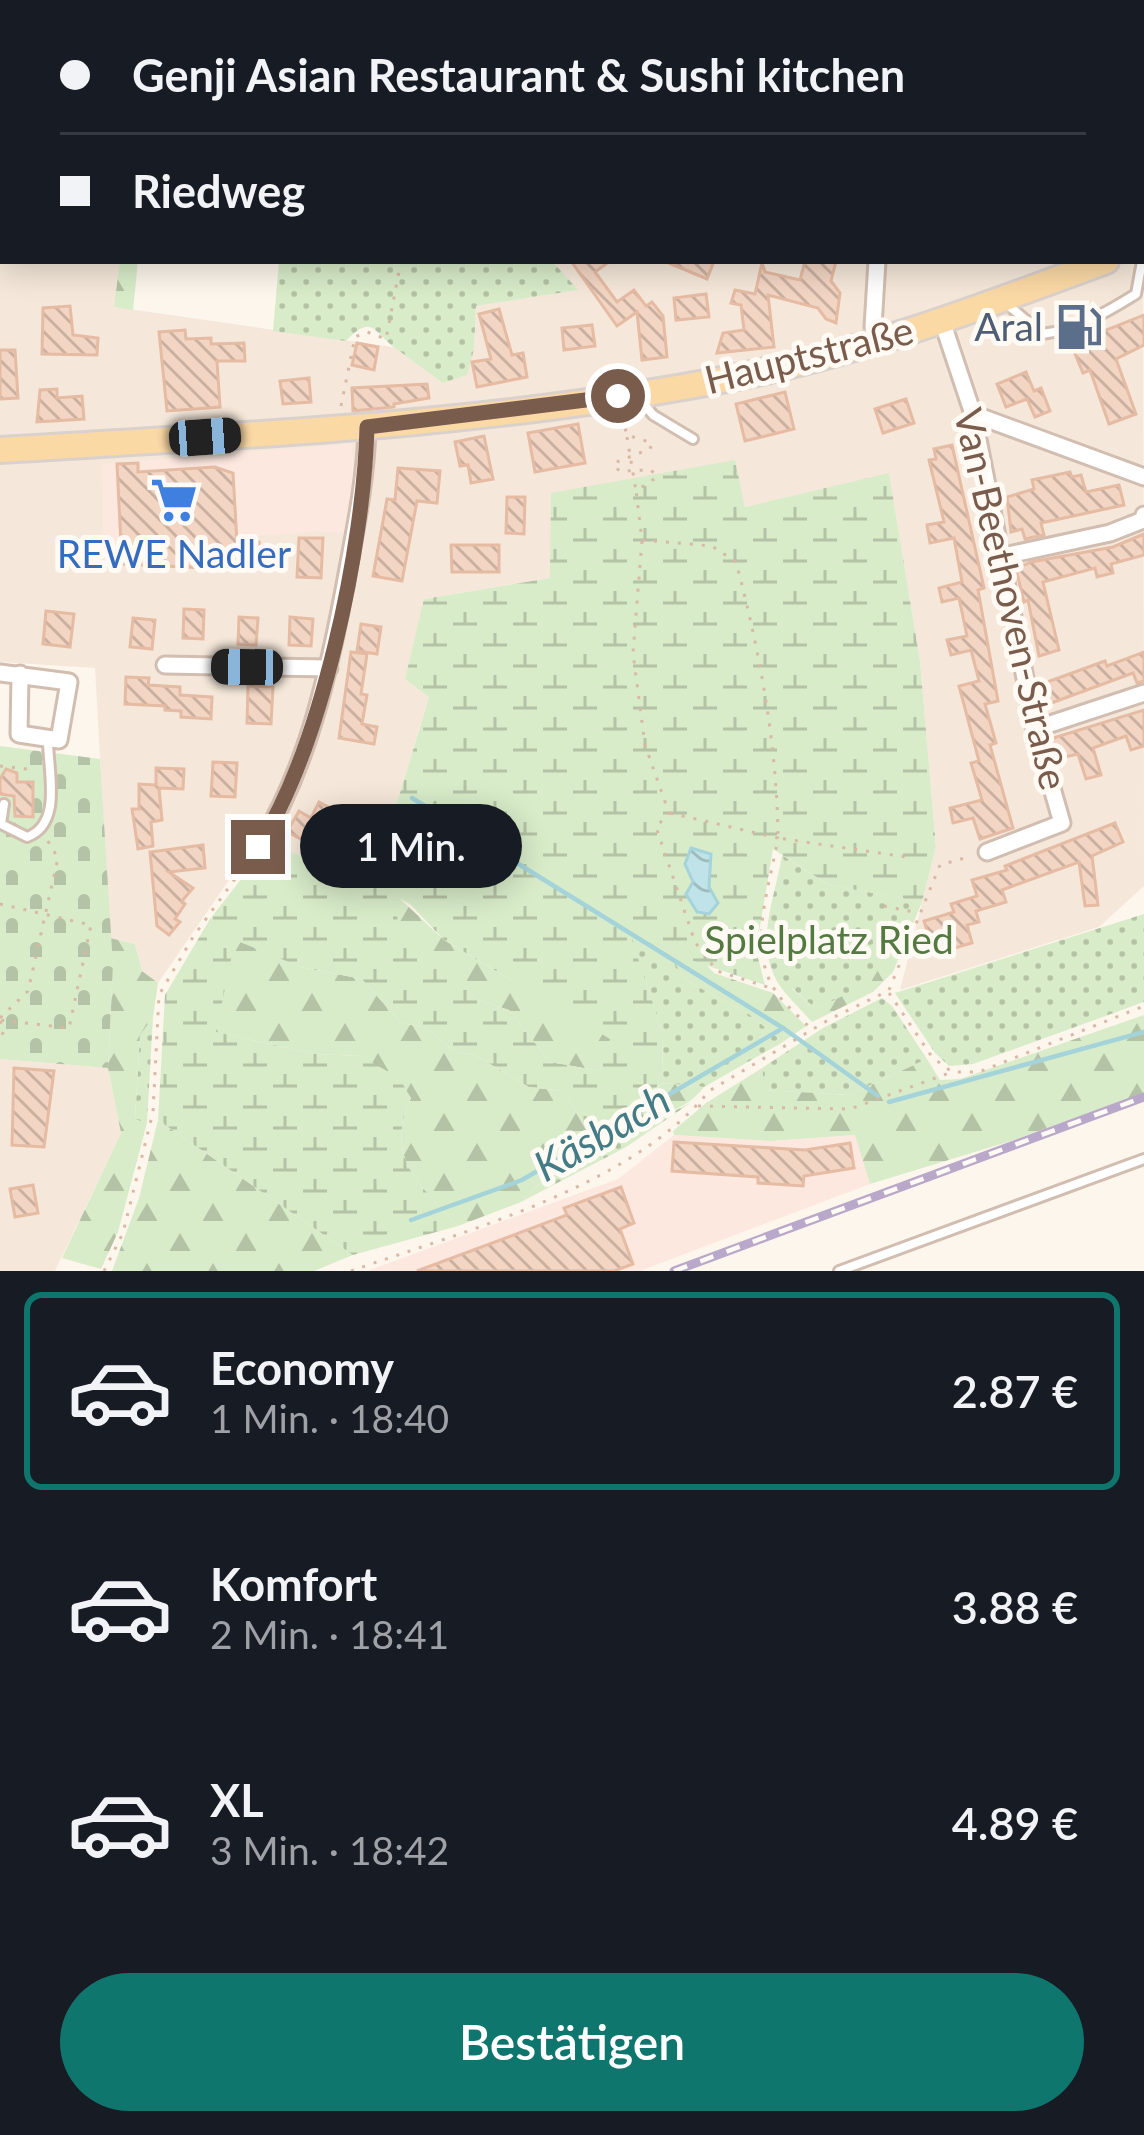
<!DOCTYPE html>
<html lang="de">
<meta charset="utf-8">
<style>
:root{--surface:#171b24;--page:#20242c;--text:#f1f3f6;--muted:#9ea1a6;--line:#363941;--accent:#0f766e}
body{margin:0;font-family:Lato,sans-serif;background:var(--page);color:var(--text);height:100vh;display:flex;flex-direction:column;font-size:45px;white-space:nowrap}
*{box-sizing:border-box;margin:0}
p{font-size:39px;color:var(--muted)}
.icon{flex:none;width:66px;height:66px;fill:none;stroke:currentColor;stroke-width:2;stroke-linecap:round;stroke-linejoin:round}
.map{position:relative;height:1271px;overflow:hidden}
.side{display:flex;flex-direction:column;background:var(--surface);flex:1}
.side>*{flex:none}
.banner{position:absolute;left:0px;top:0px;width:1146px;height:264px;box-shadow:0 6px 30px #0003;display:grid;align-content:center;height:264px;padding:0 60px;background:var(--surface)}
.end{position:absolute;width:54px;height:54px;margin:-27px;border:15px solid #7a5c4d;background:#fff;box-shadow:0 0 0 6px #fff}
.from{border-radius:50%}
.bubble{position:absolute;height:84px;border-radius:42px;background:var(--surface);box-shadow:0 6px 30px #0003;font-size:39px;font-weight:600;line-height:84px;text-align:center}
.car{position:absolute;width:36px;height:72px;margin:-36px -18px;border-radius:15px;box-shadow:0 0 9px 3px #0007;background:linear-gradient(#222 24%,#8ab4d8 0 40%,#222 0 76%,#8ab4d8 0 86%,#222 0)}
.banner b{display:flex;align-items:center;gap:42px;height:114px;font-size:45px}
.banner b+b{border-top:3px solid var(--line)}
.banner i{width:30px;height:30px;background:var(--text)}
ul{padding:21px 0 0;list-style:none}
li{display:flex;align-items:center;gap:36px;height:198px;margin:0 24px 18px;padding:0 36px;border:6px solid transparent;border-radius:18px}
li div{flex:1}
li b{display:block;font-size:45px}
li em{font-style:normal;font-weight:600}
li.selected{border-color:var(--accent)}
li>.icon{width:108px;height:108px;stroke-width:1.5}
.button{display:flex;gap:24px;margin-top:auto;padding:24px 60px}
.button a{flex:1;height:138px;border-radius:72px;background:var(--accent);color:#fff;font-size:48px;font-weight:600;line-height:138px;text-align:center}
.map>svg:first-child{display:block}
.residential{fill:#f5e8da}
.commercial{fill:#fde8e0}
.green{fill:url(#green-dots)}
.forest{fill:url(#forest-firs)}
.wetland{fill:url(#wetland-marsh);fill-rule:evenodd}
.cemetery{fill:url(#cemetery-stones)}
.water{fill:url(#water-waves);stroke:#a5d3da;stroke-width:3}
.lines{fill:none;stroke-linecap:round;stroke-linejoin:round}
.stream{stroke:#a5d3da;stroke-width:4.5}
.building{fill:url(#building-back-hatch);stroke:#e6bba3;stroke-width:3}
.service-casing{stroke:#d1beb0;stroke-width:14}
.minor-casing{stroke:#d1beb0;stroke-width:21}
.primary-casing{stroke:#dad1cd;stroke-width:30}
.path{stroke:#d9b8a5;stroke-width:3;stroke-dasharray:3 9;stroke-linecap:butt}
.service{stroke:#fff;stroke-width:8}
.minor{stroke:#fff;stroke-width:15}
.primary{stroke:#fbd9a5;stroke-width:24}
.rail-casing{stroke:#b9a8c9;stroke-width:9}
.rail{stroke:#fffaf3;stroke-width:4.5;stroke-dasharray:14;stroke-linecap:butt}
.route{stroke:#7a5c4d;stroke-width:15}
.labels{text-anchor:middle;stroke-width:10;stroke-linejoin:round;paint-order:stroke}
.service-label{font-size:39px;fill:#4e5e75;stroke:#fffaf3;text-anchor:end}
.street-label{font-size:39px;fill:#7a5c4d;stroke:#fffaf3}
.shop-label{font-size:39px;fill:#366cbe;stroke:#fffaf3}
.park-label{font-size:39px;fill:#537a41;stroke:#fffaf3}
.water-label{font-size:42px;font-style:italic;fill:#437c86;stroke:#fffaf3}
</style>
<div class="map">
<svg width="1144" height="1271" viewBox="0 0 1144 1271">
<defs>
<pattern id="green-dots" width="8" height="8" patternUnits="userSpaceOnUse" patternTransform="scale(3)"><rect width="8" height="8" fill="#d8ecc9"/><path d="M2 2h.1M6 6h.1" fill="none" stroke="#b4c2a5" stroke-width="1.8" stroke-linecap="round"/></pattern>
<pattern id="forest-firs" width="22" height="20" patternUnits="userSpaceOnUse" patternTransform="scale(3)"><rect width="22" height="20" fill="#d8ecc9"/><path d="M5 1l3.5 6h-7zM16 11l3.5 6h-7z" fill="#b4c2a5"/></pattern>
<pattern id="wetland-marsh" width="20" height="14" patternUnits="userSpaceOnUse" patternTransform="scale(3)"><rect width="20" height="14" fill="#d8ecc9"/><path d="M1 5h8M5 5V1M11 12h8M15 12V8" fill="none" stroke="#b4c2a5"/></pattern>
<pattern id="cemetery-stones" width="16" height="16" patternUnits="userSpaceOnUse" patternTransform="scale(3)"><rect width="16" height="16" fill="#d8ecc9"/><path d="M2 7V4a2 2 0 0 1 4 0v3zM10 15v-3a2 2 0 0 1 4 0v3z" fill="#b4c2a5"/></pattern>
<pattern id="water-waves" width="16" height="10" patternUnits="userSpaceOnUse" patternTransform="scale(3)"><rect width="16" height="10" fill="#bfe3e8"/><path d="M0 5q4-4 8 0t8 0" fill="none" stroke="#a0bbbe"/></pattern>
<pattern id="building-back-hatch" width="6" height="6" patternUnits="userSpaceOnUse" patternTransform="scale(3)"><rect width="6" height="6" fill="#f3d5c3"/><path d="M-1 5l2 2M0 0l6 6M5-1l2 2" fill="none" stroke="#cab0a1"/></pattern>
</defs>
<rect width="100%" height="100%" fill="#fdf6ec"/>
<g class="residential">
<path d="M 0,0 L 152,0 L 3,3 L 3,261 L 120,261 L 115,307 L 400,348 L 444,383 L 474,349 L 476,306 L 577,290 L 552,261 L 1143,261 L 1143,50 L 1144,886 L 1099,927 L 900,990 L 936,847 L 920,661 L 889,474 L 745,507 L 734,460 L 551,578 L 424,599 L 429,696 L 374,880 L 256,841 L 158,983 L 142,971 L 135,944 L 110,938 L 95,668 L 0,662 Z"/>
<path d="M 0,1059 L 108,1068 L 121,1133 L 55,1271 L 0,1271 Z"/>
</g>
<g class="commercial">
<path d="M 351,444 L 356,479 L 347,533 L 319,531 L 233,538 L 227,541 L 226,569 L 104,564 L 102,464 Z"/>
<path d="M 674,1135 L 771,1141 L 856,1135 L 870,1184 L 640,1271 L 367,1271 L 618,1179 Z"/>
</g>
<g class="green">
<path d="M 279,261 L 552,261 L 578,290 L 476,306 L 474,349 L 467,375 L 443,383 C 427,371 410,359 394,347 C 374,332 372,313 346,341 L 273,331 Z"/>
<path d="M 782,855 L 829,885 L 918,901 L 871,983 L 816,1009 L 792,988 L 786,994 C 750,951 774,904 782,855 Z"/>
<path d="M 1144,914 L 1144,1002 L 973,1064 L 949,1066 L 935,1053 L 895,993 Z"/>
<path d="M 627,927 L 664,951 L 689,982 L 749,1014 L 783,1042 L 704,1087 L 663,1083 L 662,1031 Z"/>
<path d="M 882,998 L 892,1006 L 927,1059 L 849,1095 L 764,1090 L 762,1068 L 823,1028 Z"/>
<path d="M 153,1017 L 147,1123 L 135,1120 L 140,1034 Z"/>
<path d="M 692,1102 L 626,1147 L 521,1202 L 591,1132 L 624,1113 L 632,1122 L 665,1116 Z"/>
</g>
<g class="forest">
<path d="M 120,261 L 138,261 L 133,310 L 114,307 Z"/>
<path d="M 397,896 L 444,940 L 611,1039 L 600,1071 L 550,1062 L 509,1010 L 478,1000 L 441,963 L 397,945 Z"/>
<path d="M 918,901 L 922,902 L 893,972 L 873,992 L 812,1022 L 786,994 L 791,988 L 816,1009 L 871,982 Z"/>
<path d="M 110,938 L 135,944 L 142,971 L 158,983 L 153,1017 L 140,1035 L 135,1119 L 147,1123 L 118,1232 L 101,1269 L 62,1258 L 121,1133 L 108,1068 L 113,966 Z"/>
<path d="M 234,939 L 301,967 L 362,979 L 401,1023 L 426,1028 L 455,1052 L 475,1055 L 529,1087 L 562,1091 L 591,1132 L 521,1202 L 458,1226 C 420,1184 383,1159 411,1098 L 361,1056 L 315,1054 L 215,1032 Z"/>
<path d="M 664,951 L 703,961 L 714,973 L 773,993 L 806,1026 L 783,1042 L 749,1014 L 689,982 Z"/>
<path d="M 1144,1015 L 1144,1093 L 1011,1141 L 870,1184 L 855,1135 L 771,1141 L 674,1135 L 673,1131 L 706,1103 L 762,1068 L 765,1090 L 849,1095 L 927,1059 L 940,1080 L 960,1079 Z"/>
<path d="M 663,1083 L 704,1087 C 685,1111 661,1116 632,1122 L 624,1113 Z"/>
<path d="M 158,1120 L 353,1255 L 314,1271 L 112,1271 L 139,1198 Z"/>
</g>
<path class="wetland" d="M 735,460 L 745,507 L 889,473 L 920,661 L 936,847 L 922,902 L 829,885 L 773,849 L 756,950 L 765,985 L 664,951 L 628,928 L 662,1031 L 663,1083 L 591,1132 L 562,1091 L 529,1087 L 475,1055 L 455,1052 L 426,1028 L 401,1023 L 362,979 L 301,967 L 235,940 L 216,1032 L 315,1054 L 361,1056 L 399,1078 L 411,1098 C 383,1159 420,1184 458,1226 L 353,1255 L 158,1120 L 165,995 L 210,919 L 268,845 L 374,879 L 429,697 L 405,679 L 424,599 L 550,578 L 551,493 ZM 397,897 L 410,904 L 444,940 L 610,1039 L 600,1071 L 550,1062 L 509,1010 L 478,1000 L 441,962 L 398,945 Z"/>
<path class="cemetery" d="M 0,746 L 100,759 L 113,966 L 108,1068 L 0,1059 Z"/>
<path class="water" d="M 691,848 L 711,854 L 709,887 L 718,903 L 709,914 L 697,912 L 686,894 L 693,882 L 685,864 Z"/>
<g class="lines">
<g class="stream">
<path d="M 1120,0 L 1122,3"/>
<path d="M 1143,42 L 1144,44"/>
<path d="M 412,798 L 783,1028 L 878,1096"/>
<path d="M 889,1102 L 1144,1032"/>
<path d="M 411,1220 L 522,1180 L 783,1028"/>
</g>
</g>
<g class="building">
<path d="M 571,261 L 610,261 L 595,272 L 617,302 L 634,290 L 646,306 L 652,302 L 663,316 L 667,357 L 642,360 L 637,312 L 617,326 Z"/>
<path d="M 664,261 L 714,261 L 707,279 Z"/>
<path d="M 805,261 L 836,261 L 831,281 L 840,293 L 836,323 L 826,319 L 818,308 L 768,295 L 774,347 L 717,353 L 723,333 L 744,330 L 741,305 L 731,303 L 735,290 L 755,294 L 762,263 L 765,272 L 800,280 Z"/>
<path d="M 706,294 L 709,317 L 676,320 L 674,298 Z"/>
<path d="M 70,306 L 73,335 L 98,338 L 97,355 L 42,354 L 43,308 Z"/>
<path d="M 499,309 L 512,355 L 523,353 L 527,377 L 477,387 L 472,362 L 491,359 L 479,314 Z"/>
<path d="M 1144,315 L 1144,345 L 1116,359 L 1136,414 L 1109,424 L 1090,370 L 1083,373 L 1068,337 L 1091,328 L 1094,335 Z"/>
<path d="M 592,325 L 595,346 L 564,350 L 562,328 Z"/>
<path d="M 185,330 L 186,339 L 211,338 L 211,344 L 244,343 L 245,361 L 217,361 L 220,407 L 167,411 L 159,332 Z"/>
<path d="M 357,343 L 378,347 L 374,370 L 352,365 Z"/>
<path d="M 0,350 L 15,350 L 18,398 L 0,399 Z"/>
<path d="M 1026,372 L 1034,391 L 1041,388 L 1050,411 L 1035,417 L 1027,399 L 1006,407 L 997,384 Z"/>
<path d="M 309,378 L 311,402 L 283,404 L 280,381 Z"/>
<path d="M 427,384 L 429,398 L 394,404 L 394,407 L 353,411 L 352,388 Z"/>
<path d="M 57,389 L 57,398 L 82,396 L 84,419 L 37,422 L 40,390 Z"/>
<path d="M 785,392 L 794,429 L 745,441 L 736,404 Z"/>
<path d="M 906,399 L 914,423 L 883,433 L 875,409 Z"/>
<path d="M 578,424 L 585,463 L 535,472 L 528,433 Z"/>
<path d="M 484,436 L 493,479 L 471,483 L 468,465 L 460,466 L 455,442 Z"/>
<path d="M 952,445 L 984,588 L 978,590 L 998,701 L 985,704 L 996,743 L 990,745 L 1013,828 L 980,839 L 973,818 L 953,823 L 950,808 L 982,800 L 971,763 L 979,761 L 959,686 L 979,681 L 971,650 L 951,655 L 947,640 L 967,636 L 959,598 L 942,602 L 939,588 L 962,582 L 954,538 L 930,543 L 927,525 L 944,522 L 929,460 L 936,459 L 934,449 Z"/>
<path d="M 138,463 L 138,472 L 215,467 L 233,473 L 237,543 L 259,542 L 260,559 L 226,562 L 226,569 L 122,564 L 117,464 Z"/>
<path d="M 398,468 L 440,471 L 437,503 L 417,501 L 402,581 L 373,576 L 387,499 L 395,500 Z"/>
<path d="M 1070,472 L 1072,477 L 1081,475 L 1086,492 L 1119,485 L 1124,505 L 1041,523 L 1044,535 L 1025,539 L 1022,529 L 1011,532 L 1007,497 L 1034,489 L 1032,480 Z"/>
<path d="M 507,497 L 525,497 L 524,534 L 506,533 Z"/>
<path d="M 1144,534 L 1144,555 L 1111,564 L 1113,573 L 1097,577 L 1095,568 L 1043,582 L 1059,650 L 1039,656 L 1028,600 L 1024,602 L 1016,569 L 1031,562 L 1113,547 Z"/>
<path d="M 299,538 L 323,538 L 321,578 L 297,577 Z"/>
<path d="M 451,545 L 499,545 L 499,572 L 452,572 Z"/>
<path d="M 184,609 L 204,610 L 203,639 L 183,638 Z"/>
<path d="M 46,611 L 74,614 L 70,647 L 43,644 Z"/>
<path d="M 239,617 L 258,618 L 256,645 L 238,644 Z"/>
<path d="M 290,617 L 313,619 L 311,646 L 289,645 Z"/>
<path d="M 133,618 L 155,620 L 152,649 L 130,647 Z"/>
<path d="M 361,624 L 381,627 L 377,654 L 357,651 Z"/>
<path d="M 351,652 L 367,654 L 361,694 L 367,695 L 362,724 L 377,727 L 374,744 L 339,738 Z"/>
<path d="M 1144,652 L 1144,681 L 1137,683 L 1133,673 L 1046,705 L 1039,685 L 1105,661 L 1107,666 Z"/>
<path d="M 126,677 L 149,678 L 148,685 L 180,687 L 180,695 L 212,697 L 211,719 L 181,717 L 181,711 L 165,710 L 165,706 L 125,704 Z"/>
<path d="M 248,686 L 273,687 L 271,724 L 247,723 Z"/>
<path d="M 1144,710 L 1144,746 L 1131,750 L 1126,736 L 1093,748 L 1101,775 L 1086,779 L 1078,754 L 1056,759 L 1050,739 Z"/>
<path d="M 213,762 L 237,763 L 235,797 L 211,796 Z"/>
<path d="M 156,768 L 184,769 L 183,789 L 159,788 L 162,820 L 151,822 L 153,846 L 138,849 L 132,809 L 139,809 L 139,784 L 156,785 Z"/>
<path d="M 6,769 L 17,773 L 17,782 L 33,782 L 33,817 L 15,816 L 14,796 L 0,794 L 0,779 Z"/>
<path d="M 319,802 L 355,821 L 336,857 L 287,832 L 299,811 L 311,818 Z"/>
<path d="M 1115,823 L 1123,842 L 1092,856 L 1098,905 L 1085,906 L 1079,862 L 1002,890 L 1006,902 L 976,911 L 979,922 L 967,925 L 972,943 L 934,954 L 924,921 L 954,912 L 951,904 L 977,896 L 972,880 L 1007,870 L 1005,866 Z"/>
<path d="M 203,845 L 205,868 L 169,872 L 193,888 L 182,901 L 185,904 L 175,919 L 180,922 L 169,935 L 157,926 L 150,852 Z"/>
<path d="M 14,1068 L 54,1071 L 44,1147 L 12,1145 Z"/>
<path d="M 674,1142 L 805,1150 L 850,1143 L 854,1168 L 804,1176 L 803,1186 L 758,1183 L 758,1177 L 672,1171 Z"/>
<path d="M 33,1185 L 38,1213 L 15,1217 L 10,1189 Z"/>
<path d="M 621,1187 L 634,1223 L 620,1229 L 633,1264 L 614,1271 L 417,1271 L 567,1215 L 564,1208 Z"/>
</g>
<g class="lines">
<defs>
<g id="service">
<path d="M 1008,305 L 1042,334 C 1077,330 1107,312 1136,294 L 1142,261"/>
<path d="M 640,399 L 653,415 L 693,439"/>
<path d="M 4,804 L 1,824 L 27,837 C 63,824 48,772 48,740"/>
<path d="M 839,1271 L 1144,1159"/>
</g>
<g id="minor">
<path d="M 794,0 L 800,3"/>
<path d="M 677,3 L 679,0"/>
<path d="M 877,261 L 873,327 L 877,340"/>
<path d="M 942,321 L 973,414 L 1035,729 L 1062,823 L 987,852"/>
<path d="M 973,414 L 1144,477"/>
<path d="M 999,557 L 1110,533 L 1143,520 L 1144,515"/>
<path d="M 165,665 L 329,668"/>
<path d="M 0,673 L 69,682 L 59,740 L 19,734 L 20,674"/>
<path d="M 1035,729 L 1144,693"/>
<path d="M 258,847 C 309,767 330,667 347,574 C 356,525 366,477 367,427"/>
</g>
<g id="primary">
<path d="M 1143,242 L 1144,241"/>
<path d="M 0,450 C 248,435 498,425 742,376 C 867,351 987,305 1106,261"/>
</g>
</defs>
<use href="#service" class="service-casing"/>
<use href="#minor" class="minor-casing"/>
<use href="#primary" class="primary-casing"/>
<g class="path">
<path d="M 502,3 L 504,0"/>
<path d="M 341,406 L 355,337 L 367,332 L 386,339 L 401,261"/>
<path d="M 622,417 L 627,435 L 652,443 L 650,449 L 614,463 L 619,471 L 651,470 L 657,477 L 636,491 L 642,540 L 633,653 L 645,745 L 669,813 L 656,827 L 695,942 L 717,971 L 774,989"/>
<path d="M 627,437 L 636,491"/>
<path d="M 642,540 L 712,546 L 736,562 C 760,652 777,745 778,838 L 906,857"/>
<path d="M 0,766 L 35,770"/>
<path d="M 670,813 L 778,838 C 770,885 748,944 773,987 C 782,1003 799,1016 811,1029"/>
<path d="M 0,904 L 91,925 L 69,1028 L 0,1020"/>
<path d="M 884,906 L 919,913"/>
<path d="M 889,990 L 940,865 L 968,857"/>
<path d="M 889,993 L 932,1057 L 952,1072 L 979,1072 L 1144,1006"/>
<path d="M 0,1018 L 28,991 L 58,858 L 46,838"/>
<path d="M 0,1021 L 4,1030 L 0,1040"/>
<path d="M 698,1106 L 850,1109 L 952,1072"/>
<path d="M 104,1271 L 123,1233 L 153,1112 L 159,995 L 193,937 L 250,858"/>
<path d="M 351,1271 C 464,1231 632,1187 709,1091 L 830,1019 L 888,991"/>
</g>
<use href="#service" class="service"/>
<use href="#minor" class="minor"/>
<use href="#primary" class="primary"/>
<defs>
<path id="rail" d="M 674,1271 L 1144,1097"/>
</defs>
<use href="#rail" class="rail-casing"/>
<use href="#rail" class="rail"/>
</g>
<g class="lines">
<path class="route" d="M 258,847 C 322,747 364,546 367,427 L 618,396"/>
</g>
<defs>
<symbol id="fuel-bare" viewBox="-9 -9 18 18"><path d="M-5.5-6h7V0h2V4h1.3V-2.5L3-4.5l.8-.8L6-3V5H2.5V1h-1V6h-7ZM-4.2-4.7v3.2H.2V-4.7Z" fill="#5c6f8a" stroke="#fffaf3" stroke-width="2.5" paint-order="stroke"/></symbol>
<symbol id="supermarket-bare" viewBox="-9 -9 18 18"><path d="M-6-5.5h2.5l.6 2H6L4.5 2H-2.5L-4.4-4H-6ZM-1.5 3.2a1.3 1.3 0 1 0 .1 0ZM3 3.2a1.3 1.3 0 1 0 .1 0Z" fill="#3f7fe0" stroke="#fffaf3" stroke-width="2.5" paint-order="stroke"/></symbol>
</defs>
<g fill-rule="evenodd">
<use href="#fuel-bare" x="1046" y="294" width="66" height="66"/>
<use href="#supermarket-bare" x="141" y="467" width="66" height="66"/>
</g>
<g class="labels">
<g class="service-label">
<text x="1043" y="341">Aral</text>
</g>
<g class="street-label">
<text transform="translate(809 355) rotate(-14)" y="14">Hauptstraße</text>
<text transform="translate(1011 599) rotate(77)" y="14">Van-Beethoven-Straße</text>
</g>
<g class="shop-label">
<text x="174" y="568">REWE Nadler</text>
</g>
<g class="park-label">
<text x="829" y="954">Spielplatz Ried</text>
</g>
<g class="water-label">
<text transform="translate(602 1133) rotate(-30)" y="15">Käsbach</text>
</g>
</g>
</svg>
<i class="end from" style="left:618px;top:396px"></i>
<i class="end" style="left:258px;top:847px"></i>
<div class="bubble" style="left:300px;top:804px;width:222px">1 Min.</div>
<i class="car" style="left:205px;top:437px;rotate:86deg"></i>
<i class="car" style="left:247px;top:667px;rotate:271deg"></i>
<div class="banner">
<b><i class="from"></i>Genji Asian Restaurant &amp; Sushi kitchen</b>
<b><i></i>Riedweg</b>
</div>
</div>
<section class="side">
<ul>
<li class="selected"><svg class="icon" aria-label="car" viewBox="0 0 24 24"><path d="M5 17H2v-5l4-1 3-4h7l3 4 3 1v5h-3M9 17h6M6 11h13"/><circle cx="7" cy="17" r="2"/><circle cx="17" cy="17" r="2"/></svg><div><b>Economy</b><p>1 Min. · 18:40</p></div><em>2.87 €</em></li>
<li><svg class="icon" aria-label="car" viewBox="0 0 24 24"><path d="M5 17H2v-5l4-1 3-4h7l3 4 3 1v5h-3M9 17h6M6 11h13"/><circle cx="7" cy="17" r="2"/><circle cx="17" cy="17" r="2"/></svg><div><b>Komfort</b><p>2 Min. · 18:41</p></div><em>3.88 €</em></li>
<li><svg class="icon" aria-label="car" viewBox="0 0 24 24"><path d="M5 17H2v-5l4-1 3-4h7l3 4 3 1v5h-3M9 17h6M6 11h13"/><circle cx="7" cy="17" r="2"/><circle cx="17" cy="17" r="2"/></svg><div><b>XL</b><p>3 Min. · 18:42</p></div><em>4.89 €</em></li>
</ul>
<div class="button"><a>Bestätigen</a></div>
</section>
